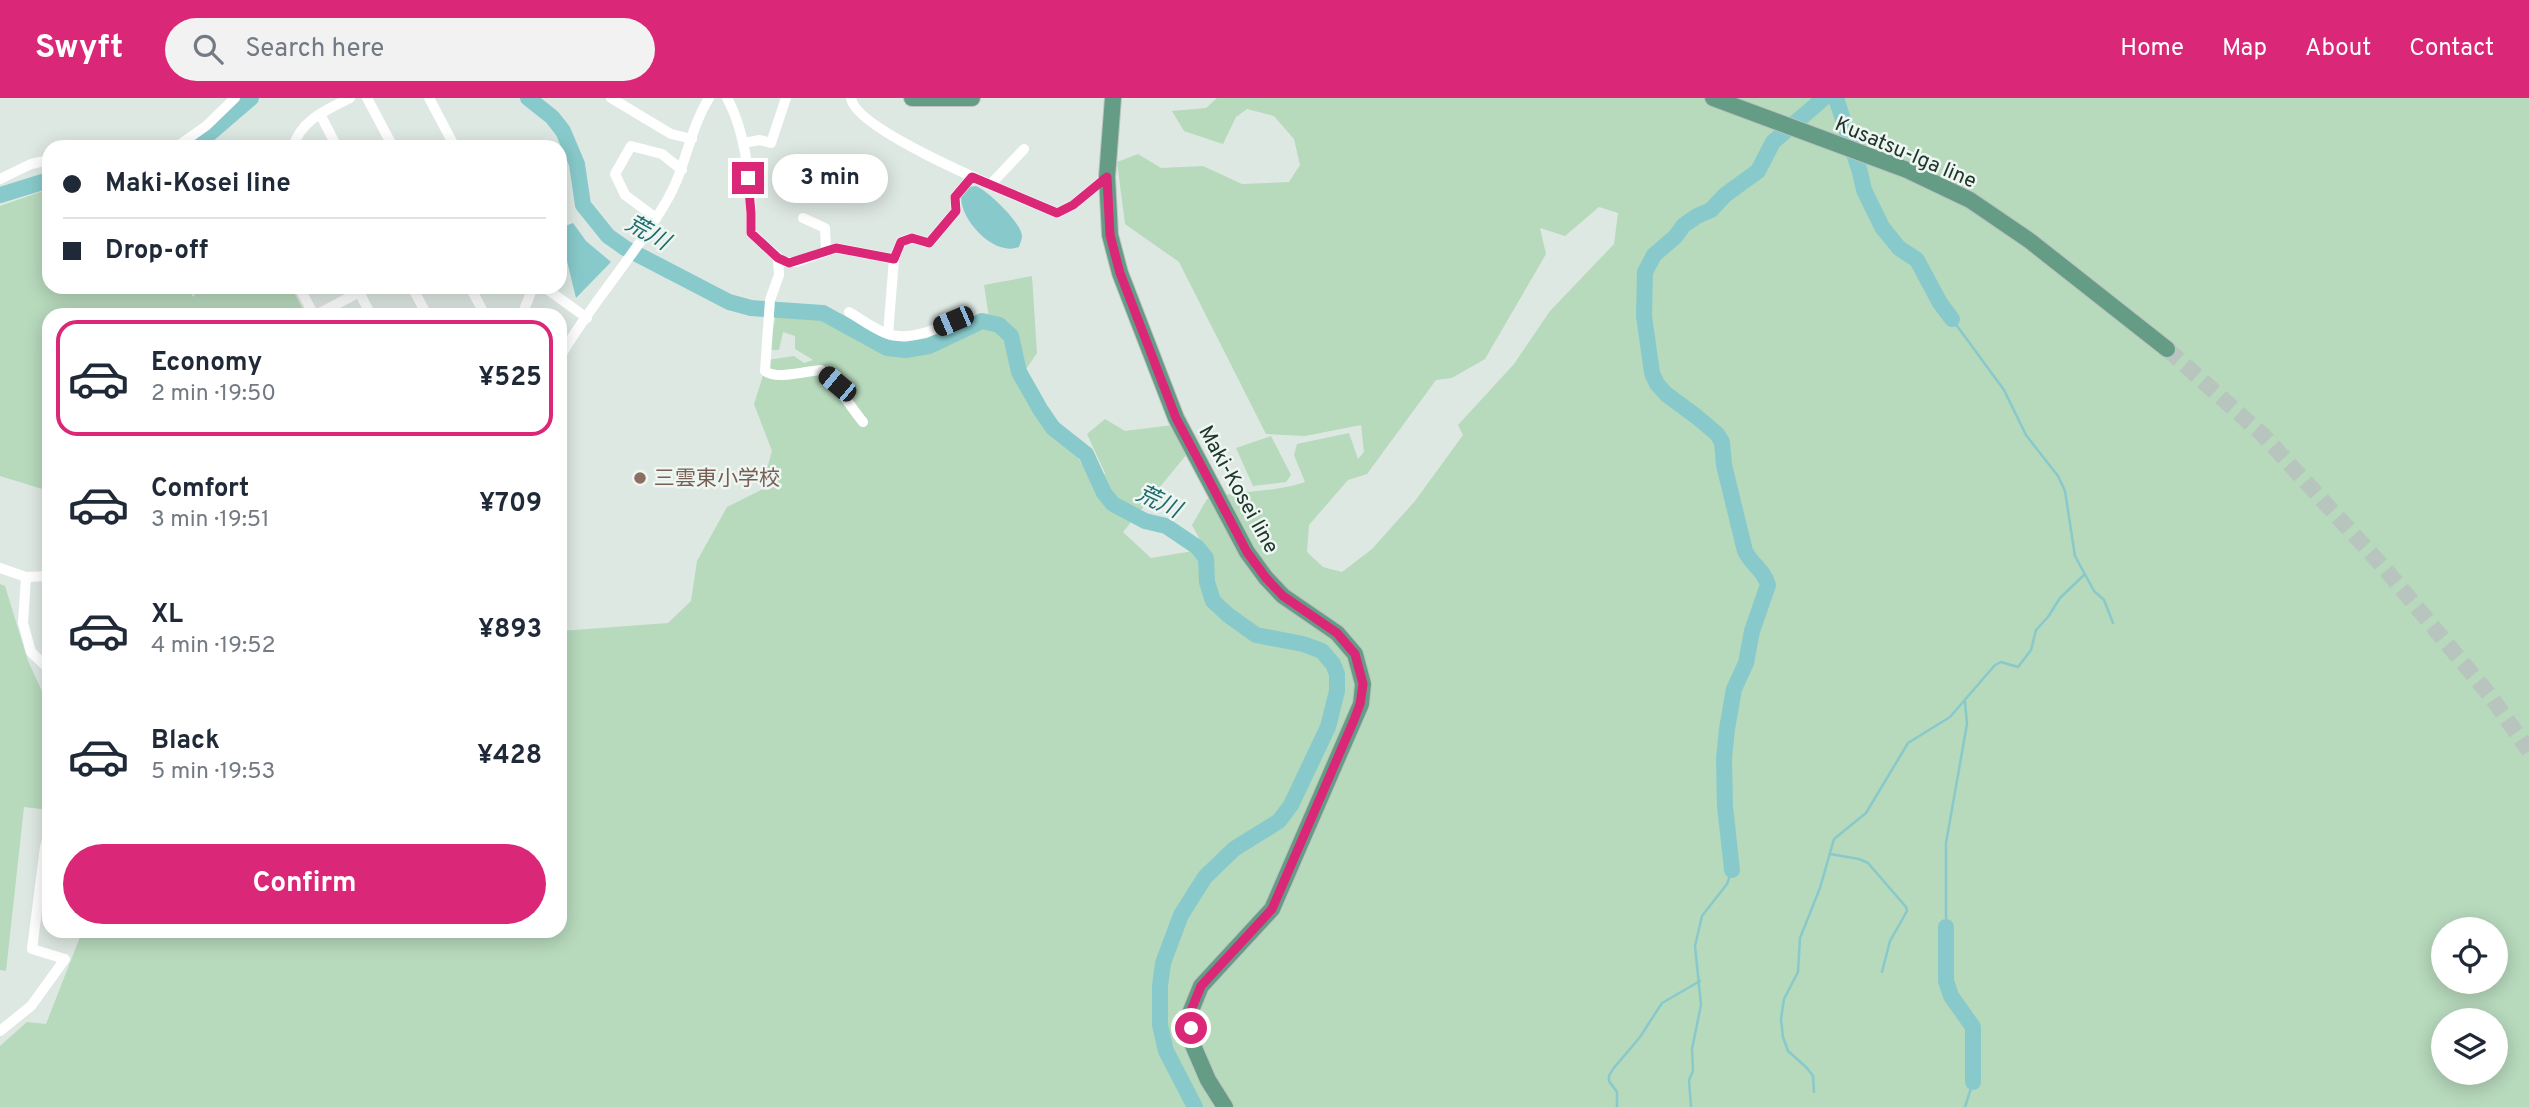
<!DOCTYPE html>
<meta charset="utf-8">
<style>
:root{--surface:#fff;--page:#f2f2f3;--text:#1f2937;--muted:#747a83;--line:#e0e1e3;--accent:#db2777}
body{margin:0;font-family:Overpass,"Noto Sans JP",sans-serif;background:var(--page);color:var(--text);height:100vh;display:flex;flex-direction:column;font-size:26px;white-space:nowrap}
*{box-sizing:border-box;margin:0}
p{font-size:23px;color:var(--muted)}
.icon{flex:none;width:38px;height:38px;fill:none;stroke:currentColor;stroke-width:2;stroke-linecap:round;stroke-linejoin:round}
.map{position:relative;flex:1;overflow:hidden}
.details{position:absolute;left:42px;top:210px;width:525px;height:630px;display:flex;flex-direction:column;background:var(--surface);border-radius:21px;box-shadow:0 4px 18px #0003}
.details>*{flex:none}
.guide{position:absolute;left:42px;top:42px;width:525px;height:154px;border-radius:21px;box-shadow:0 4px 18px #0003;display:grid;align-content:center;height:154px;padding:0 21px;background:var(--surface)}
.fabs{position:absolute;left:2431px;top:819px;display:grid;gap:14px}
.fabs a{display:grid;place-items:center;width:77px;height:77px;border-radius:50%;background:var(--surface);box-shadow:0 4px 18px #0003;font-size:35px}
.end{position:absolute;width:32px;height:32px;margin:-16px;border:9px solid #db2777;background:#fff;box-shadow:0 0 0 4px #fff}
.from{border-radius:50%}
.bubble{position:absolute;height:49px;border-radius:24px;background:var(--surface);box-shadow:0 4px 18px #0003;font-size:23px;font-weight:700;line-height:49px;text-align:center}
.car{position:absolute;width:21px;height:42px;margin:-21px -10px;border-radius:9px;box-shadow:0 0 5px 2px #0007;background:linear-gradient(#222 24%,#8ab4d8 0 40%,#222 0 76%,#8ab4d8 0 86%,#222 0)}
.guide b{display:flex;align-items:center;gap:24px;height:66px;font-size:26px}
.guide b+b{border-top:2px solid var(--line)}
.guide i{width:18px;height:18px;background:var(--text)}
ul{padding:12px 0 0;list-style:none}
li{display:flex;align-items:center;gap:21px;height:116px;margin:0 14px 10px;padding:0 7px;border:4px solid transparent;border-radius:21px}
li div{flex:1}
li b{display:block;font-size:26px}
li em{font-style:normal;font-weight:700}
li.on{border-color:var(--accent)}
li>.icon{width:63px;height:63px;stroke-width:1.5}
.button{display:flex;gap:14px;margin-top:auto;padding:14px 21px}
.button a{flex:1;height:80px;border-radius:42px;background:var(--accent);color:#fff;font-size:28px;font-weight:700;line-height:80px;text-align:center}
header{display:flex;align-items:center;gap:42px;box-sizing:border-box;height:98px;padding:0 35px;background:var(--accent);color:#fff}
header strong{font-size:33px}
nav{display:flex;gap:38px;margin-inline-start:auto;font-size:24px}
.search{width:490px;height:63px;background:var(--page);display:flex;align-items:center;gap:18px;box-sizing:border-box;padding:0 24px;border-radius:38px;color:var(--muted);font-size:26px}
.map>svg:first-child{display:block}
.green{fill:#b7d9bc;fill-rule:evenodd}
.water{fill:#88cacb}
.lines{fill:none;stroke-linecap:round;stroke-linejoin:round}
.stream{stroke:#88cacb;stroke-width:2.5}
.river{stroke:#88cacb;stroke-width:16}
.primary-tunnel{stroke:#b8c5be;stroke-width:16;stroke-dasharray:16 8;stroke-linecap:butt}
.primary-casing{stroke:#bcc3c0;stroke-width:18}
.minor{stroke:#fff;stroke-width:10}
.primary{stroke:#659c86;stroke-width:16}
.route{stroke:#db2777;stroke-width:9}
.education-dot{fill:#8d6e63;stroke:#eef6f1;stroke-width:2.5}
.labels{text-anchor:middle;stroke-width:5;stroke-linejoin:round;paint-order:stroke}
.street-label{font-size:21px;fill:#20372e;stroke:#eef6f1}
.education-label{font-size:21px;fill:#785e54;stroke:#eef6f1;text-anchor:start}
.water-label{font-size:23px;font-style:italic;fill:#1f6b6e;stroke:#eef6f1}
</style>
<header>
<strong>Swyft</strong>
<div class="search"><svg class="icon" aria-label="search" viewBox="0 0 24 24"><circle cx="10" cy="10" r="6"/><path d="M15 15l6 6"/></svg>Search here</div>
<nav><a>Home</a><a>Map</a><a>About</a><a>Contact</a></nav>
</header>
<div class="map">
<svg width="2529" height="1009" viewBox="0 0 2529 1009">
<rect width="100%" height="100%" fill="#dee8e2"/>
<g class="green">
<path d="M 1217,0 L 2529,0 L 2529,1009 L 0,1009 L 0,948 L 27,924 L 46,926 L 82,834 L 560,833 L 560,533 L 668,525 L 691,503 L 697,463 L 727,409 L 761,392 L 772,353 L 754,306 L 768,262 L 794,258 L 804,265 L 813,262 L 795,251 L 795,238 L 783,234 L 779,252 L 769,252 L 777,211 L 820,211 L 891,249 L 946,244 L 990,226 L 984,187 L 1032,178 L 1037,255 L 1022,277 L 1035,308 L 1076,356 L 1099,396 L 1105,375 L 1087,336 L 1105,321 L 1125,333 L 1173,327 L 1187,356 L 1123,434 L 1151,460 L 1205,451 L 1192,427 L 1207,401 C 1239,392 1273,395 1305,384 L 1294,357 L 1297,346 L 1349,335 L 1358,361 L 1364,354 L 1361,327 L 1305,338 L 1266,336 L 1179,164 L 1125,126 L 1117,64 L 1138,56 L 1161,70 L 1203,68 L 1242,86 L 1289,84 L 1300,67 L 1294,41 L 1274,18 L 1247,11 L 1236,19 L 1223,46 L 1184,33 L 1172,13 L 1206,10 ZM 1599,109 L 1618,115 L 1614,146 L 1550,213 L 1514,266 L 1458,327 L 1463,337 L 1415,403 L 1372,451 L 1342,474 L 1323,469 L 1307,454 L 1309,427 L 1348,382 L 1367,376 L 1436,282 L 1452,280 L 1485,261 L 1546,156 L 1540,130 L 1565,138 ZM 2443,831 L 2496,831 L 2496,884 L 2443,884 ZM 2443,922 L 2496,922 L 2496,975 L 2443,975 Z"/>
<path d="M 49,91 L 49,189 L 187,189 L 193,199 L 200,189 L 291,189 L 306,217 L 49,217 L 49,393 L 0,378 L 0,108 Z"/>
<path d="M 1271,338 L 1291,377 L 1286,384 L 1253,388 L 1236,350 Z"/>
<path d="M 0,486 L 5,488 L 28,563 L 49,608 L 49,712 L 24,709 L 6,873 L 0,872 Z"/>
</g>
<g class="water">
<path d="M 976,88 C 988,93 1021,124 1022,138 C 1022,142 1020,145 1019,149 C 994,159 960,122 961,98 L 968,89 Z"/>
<path d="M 573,125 L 586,143 L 611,164 L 576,200 L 560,134 L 560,130 Z"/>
</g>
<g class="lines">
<g class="stream">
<path d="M 1952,221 L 2004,292 L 2026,337 L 2058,378 L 2065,393 L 2075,458 L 2094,493 L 2104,502 L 2113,525"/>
<path d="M 1830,756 L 1859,761 L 1868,765 L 1906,809 L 1907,813 L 1890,843 L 1882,874"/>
<path d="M 1946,829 L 1946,745 L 1967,626 L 1965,604"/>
<path d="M 1814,994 L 1813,978 L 1807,970 L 1788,953 L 1783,939 L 1781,921 L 1784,901 L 1798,874 L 1800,840 L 1820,790 L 1834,741 L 1866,715 L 1908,645 L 1950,619 L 1995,567 L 2001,564 L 2018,569 L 2031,552 L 2036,532 L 2048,519 L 2060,500 L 2085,476"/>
<path d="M 1617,1009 L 1617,994 L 1609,983 L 1609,978 L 1613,971 L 1640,939 L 1662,905 L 1700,883"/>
<path d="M 1691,1009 L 1689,982 L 1693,973 L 1692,951 L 1701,907 L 1695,848 L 1702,818 L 1727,786 L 1732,772"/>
<path d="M 1965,1009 L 1973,984"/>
</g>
<g class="river">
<path d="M 528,0 L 552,19 L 563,33 L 577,66 L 583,107 L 608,138 L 625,150 L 729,204 L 751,210 L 823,215 L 887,250 L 906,252 L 929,248 L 982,223 L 999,227 L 1011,238 L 1019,274 L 1040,311 L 1053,330 L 1086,356 L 1104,395 L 1113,406 L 1145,423 L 1166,428 L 1197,449 L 1206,460 L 1207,484 L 1213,503 L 1228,517 L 1256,537 L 1303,546 L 1322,553 L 1333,566 L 1337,576 L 1337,593 L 1328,629 L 1291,707 L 1279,723 L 1234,751 L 1205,779 L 1181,817 L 1163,865 L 1160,888 L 1160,927 L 1166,953 L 1195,1009"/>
<path d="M 1836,0 L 1860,74 L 1864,92 L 1882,129 L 1899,150 L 1917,162 L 1940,205 L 1952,221"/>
<path d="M 194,49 L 251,0"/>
<path d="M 0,97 L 49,82"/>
<path d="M 1732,772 L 1725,708 L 1724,661 L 1727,631 L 1734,591 L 1746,565 L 1752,533 L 1768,487 C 1764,472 1751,466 1745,453 L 1724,367 L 1722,344 L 1717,336 L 1697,319 L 1666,296 L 1657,286 L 1652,275 L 1644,218 L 1645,174 L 1654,157 L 1675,139 L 1684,127 L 1697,118 L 1711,112 L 1725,97 L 1758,73 L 1773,44 L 1824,0"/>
<path d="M 1946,829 L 1946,883 L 1951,898 L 1973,929 L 1973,984"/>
</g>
<path class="primary-tunnel" d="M 2167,251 L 2263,337 L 2386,472 L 2492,600 L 2529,653"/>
<defs>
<g id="primary">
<path d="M 912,0 L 972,0"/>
<path d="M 1113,0 L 1107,79 L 1110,137 L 1120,175 L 1176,320 L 1247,454 L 1266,480 L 1283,498 L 1337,535 L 1355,556 L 1363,586 L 1361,606 L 1272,811 L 1201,888 L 1190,915 L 1192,945 L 1208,982 L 1225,1009"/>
<path d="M 1713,0 L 1907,72 L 1970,102 L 2030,143 L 2167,251"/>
</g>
</defs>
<use href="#primary" class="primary-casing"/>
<g class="minor">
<path d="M 367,0 L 393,49"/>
<path d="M 429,0 L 455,49"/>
<path d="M 611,0 L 671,36 L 692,41"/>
<path d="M 727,0 C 747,36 752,94 751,135 L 783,164 L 796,164 L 836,150 L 894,161 L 901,144 L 912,140 L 929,145 L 956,113 L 955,99 L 972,79"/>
<path d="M 851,0 C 855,34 1022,100 1057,115 L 1073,107 L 1107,79"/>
<path d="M 320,16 L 337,49"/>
<path d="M 743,45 L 760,42 L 771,45 L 786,0"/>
<path d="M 176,49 L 206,28 L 235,0"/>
<path d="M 293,49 C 301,22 326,12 350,0"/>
<path d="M 0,81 L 31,66 L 49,62"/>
<path d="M 990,87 L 1024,51"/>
<path d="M 656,120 L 625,97 L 615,76 L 631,48 L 662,56 L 682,72"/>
<path d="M 803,120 L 825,130 L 826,153"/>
<path d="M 778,160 L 779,177 L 770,202 L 765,273 C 776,282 806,273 821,272 C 840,288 847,305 863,324"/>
<path d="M 299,189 L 314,217"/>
<path d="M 412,189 L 427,217"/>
<path d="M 470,189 L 485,217"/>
<path d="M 544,189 L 587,220"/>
<path d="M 357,190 L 371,217"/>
<path d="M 849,214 C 861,221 875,232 888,236 C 910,243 944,231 961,216"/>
<path d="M 316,217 L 369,189"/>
<path d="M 522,217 L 533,189"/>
<path d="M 888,236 L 894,161"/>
<path d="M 560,259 C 591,205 635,158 666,104 C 686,71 689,32 709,0"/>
<path d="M 0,470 L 26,479 L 49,478"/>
<path d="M 26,479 L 23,525 L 31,554 L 49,571"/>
<path d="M 0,933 L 31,908 L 65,861 L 32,851 L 45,749 L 49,735"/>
</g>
<use href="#primary" class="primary"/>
</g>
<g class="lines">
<path class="route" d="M 748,80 L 751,115 L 751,135 L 778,160 L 789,165 L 836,150 L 894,161 L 901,144 L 912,140 L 929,145 L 956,113 L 955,99 L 972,79 L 1057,115 L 1073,107 L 1107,79 L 1110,137 L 1120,175 L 1176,320 L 1247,454 L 1266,480 L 1283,498 L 1337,535 L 1355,556 L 1363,586 L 1360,606 L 1354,622 L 1272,811 L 1201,888 L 1190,915 L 1191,930"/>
</g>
<circle class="education-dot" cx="640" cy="380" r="7"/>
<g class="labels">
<g class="street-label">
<text transform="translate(1906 54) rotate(23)" y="7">Kusatsu-Iga line</text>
<text transform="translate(1239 391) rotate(61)" y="7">Maki-Kosei line</text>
</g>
<g class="education-label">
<text x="654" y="387">三雲東小学校</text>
</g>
<g class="water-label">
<text transform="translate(648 134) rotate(29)" y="8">荒川</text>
<text transform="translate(1159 403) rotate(25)" y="8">荒川</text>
</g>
</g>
</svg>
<div class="fabs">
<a><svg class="icon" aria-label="locate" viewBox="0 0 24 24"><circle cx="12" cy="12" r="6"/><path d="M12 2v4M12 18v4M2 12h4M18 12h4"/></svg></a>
<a><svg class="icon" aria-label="layers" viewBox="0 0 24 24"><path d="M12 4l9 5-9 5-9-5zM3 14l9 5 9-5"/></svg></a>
</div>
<i class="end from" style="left:1191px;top:930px"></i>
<i class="end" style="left:748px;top:80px"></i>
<div class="bubble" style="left:772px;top:56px;width:116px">3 min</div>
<i class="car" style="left:953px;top:223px;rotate:247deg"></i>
<i class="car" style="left:837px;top:286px;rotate:310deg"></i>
<div class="guide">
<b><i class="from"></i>Maki-Kosei line</b>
<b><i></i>Drop-off</b>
</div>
<section class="details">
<ul>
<li class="on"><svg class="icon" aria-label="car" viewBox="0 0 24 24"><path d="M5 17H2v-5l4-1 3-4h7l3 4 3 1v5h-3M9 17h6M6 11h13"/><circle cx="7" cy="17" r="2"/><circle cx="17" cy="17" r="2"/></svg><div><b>Economy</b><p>2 min · 19:50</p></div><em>¥525</em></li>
<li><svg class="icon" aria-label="car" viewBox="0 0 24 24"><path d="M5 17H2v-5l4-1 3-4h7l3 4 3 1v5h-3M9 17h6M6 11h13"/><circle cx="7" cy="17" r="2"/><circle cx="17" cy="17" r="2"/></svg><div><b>Comfort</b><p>3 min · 19:51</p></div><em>¥709</em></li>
<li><svg class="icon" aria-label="car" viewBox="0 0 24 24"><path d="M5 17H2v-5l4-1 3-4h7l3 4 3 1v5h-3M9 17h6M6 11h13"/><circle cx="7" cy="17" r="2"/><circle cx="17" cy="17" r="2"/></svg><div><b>XL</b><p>4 min · 19:52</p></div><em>¥893</em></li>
<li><svg class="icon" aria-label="car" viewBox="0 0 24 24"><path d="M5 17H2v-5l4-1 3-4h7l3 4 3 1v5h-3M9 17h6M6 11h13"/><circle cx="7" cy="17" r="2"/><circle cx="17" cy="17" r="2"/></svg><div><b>Black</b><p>5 min · 19:53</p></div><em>¥428</em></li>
</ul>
<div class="button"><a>Confirm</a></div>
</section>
</div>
